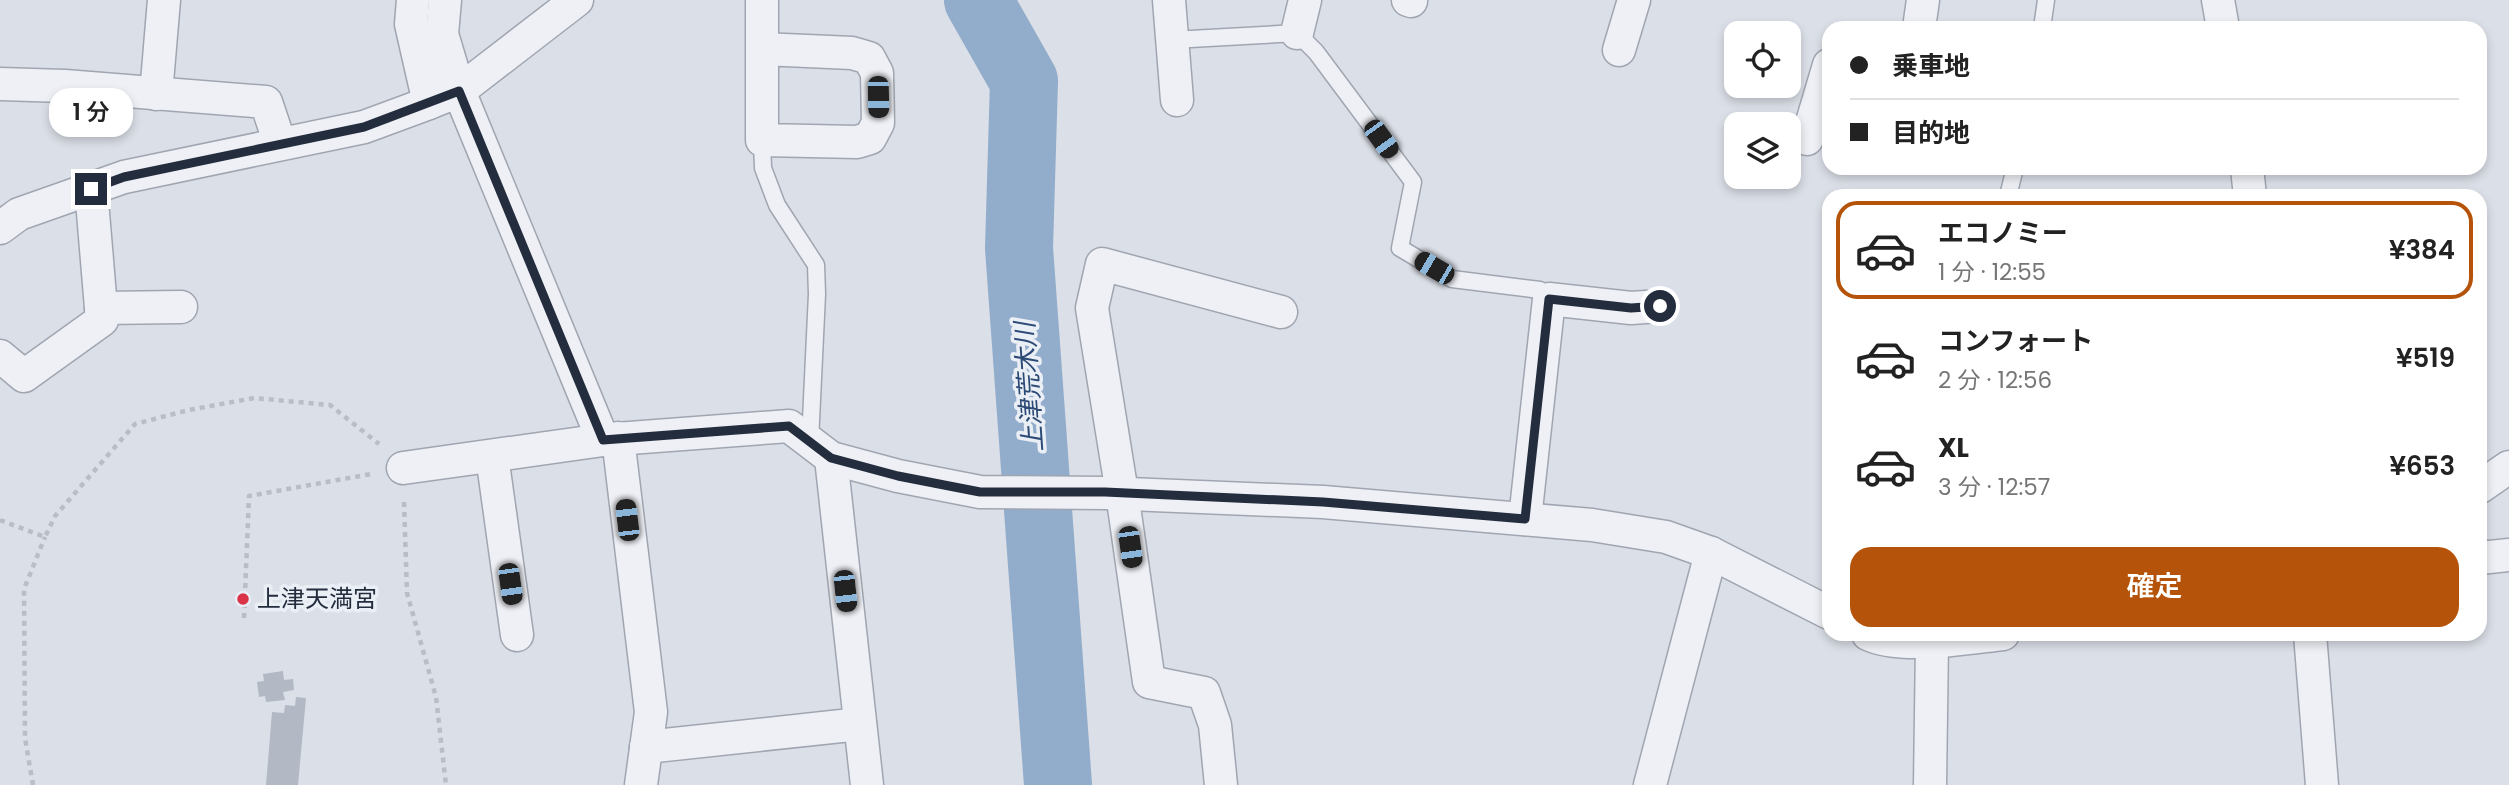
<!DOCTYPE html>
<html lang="ja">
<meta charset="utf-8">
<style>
:root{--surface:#fff;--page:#f6f6f6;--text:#222;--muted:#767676;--line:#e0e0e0;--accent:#b45309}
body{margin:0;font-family:Poppins,"Noto Sans JP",sans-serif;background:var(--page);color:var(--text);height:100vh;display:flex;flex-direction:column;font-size:26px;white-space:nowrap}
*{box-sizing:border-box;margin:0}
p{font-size:23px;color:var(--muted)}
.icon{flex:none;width:38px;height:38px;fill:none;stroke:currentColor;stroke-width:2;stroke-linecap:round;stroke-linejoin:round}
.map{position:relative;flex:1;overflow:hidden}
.details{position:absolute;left:1822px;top:189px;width:665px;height:452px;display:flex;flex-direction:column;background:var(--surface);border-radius:21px;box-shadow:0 4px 10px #0003}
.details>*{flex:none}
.banner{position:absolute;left:1822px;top:21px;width:665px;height:154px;border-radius:21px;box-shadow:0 4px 10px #0003;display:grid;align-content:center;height:154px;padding:0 28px;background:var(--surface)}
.controls{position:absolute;left:1724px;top:21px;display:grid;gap:14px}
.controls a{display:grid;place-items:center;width:77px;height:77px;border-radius:14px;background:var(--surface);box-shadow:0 4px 10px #0003;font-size:35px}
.end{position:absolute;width:32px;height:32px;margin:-16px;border:9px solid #242d3e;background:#fff;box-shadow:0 0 0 4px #fff}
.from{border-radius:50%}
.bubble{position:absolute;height:49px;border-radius:21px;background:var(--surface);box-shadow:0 4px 10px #0003;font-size:23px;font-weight:600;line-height:49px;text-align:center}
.car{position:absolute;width:21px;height:42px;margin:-21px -10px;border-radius:9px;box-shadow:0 0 5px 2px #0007;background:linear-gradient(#222 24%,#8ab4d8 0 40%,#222 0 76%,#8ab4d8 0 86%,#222 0)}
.banner b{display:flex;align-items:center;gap:24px;height:66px;font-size:26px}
.banner b+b{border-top:2px solid var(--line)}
.banner i{width:18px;height:18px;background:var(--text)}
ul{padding:12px 0 0;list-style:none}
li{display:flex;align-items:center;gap:21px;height:98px;margin:0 14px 10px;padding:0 14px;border:4px solid transparent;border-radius:21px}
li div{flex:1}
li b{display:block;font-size:26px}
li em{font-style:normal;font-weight:600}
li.active{border-color:var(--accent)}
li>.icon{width:63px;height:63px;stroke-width:1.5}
.button{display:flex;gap:14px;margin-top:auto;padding:14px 28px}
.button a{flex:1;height:80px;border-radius:21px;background:var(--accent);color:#fff;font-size:28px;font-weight:600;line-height:80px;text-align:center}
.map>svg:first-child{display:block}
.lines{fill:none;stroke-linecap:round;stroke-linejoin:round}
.river{stroke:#92accb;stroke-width:68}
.building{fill:#b2b8c4}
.lane-casing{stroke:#a0a6b1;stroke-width:19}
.street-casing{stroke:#a0a6b1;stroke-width:35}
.path{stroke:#b9bdc5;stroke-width:4.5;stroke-dasharray:5 5;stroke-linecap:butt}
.lane{stroke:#eef0f5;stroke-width:16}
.street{stroke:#eef0f5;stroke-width:32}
.route{stroke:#242d3e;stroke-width:9}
.poi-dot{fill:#da3247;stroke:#eaeef5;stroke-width:2.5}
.labels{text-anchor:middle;stroke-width:7;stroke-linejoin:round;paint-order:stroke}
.poi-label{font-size:24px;fill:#242d3e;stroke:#eaeef5;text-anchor:start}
.water-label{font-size:26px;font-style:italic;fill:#2b4a75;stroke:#eaeef5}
</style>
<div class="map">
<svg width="2509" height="785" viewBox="0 0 2509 785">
<rect width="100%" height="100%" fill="#dbdfe7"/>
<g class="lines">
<path class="river" d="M 978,0 L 1024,81 L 1019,248 L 1058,785"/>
</g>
<g class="building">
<path d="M 283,671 L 284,680 L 293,679 L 294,690 L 283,692 L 285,700 L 266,702 L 265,696 L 259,697 L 257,682 L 264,681 L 263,674 Z"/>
<path d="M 296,697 L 306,698 L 298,785 L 266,785 L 272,712 L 284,713 L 285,705 L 295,706 Z"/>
</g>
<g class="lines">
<defs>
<g id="lane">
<path d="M 2042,28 L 2046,0"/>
<path d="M 1172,40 L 1297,33 L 1316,52 L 1413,182 L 1400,248 L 1452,279 L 1540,290 L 1549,299"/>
<path d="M 762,140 L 763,168 L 777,205 L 816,265 L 817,294 L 810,441"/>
<path d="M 2008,196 L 2015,168"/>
</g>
<g id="street">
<path d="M 413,0 L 411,24 L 429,103"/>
<path d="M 445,0 L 442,34 L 459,91 L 603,440"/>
<path d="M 1169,0 L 1177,100"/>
<path d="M 1408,0 L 1411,1"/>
<path d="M 2218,0 L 2223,28"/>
<path d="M 1919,28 L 1923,0"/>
<path d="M 1297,33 L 1305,0"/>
<path d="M 762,49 L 852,53 L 869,58 L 877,73 L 878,123 L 870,138 L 857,142 L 762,140 L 762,0"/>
<path d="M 1619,50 L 1634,0"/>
<path d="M 0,84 L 65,86 L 266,102 L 280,144"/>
<path d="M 156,94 L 164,0"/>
<path d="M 1807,139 L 1829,65"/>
<path d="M 2247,168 L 2250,196"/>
<path d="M 0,228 L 19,214 L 124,177 L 364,127 L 429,103 L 459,91 L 577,0"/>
<path d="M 101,308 L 181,307"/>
<path d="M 0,356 L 24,376 L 102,320 L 91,189"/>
<path d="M 618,438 L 651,712 L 641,785"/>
<path d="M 492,456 L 517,635"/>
<path d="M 831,458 L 867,785"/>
<path d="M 403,468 L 603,440 L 789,426 L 831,458 L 898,476 L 980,492 L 1105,493 L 1323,502 L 1592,525 L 1666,537 L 1711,553 L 1829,613"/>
<path d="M 2480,487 L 2509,467"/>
<path d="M 1525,519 L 1549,299 L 1631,308 L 1660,306"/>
<path d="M 2480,558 L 2509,555"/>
<path d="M 1868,634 C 1901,650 1967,638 2003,634"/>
<path d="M 2310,634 L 2322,785"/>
<path d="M 646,747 L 860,724"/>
<path d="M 1221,785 L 1215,725 L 1204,693 L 1149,682 L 1122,493 L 1092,308 L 1102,264 L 1281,312"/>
<path d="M 1650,785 L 1711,553"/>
<path d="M 1930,785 L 1932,643"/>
</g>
</defs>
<use href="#lane" class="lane-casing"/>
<use href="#street" class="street-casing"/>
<g class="path">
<path d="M 404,502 L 407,593 L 436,697 L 446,785"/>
<path d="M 0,520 L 45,537 L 55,516 L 135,424 L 189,410 L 254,398 L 330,405 L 379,444"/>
<path d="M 244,618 L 249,496 L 371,474"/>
<path d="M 33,785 L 25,738 L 24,589 L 45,537"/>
</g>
<use href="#lane" class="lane"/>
<use href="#street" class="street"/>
</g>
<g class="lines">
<path class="route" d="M 91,189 L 124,177 L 364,127 L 459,91 L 603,440 L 789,426 L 831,458 L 898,476 L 980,492 L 1105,492 L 1323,502 L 1525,519 L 1549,299 L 1631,308 L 1660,306"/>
</g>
<circle class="poi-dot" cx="243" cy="599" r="7"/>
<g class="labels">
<g class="poi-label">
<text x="257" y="607">上津天満宮</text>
</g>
<g class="water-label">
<text transform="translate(1029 387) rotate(-94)" y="9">上津荒木川</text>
</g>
</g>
</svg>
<div class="controls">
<a><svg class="icon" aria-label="locate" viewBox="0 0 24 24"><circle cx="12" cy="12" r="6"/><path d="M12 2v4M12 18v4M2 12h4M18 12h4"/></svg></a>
<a><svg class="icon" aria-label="layers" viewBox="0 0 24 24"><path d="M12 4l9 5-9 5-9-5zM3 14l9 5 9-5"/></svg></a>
</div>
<i class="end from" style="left:1660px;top:306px"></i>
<i class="end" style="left:91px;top:189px"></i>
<div class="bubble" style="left:49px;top:88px;width:84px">1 分</div>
<i class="car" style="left:878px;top:97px;rotate:179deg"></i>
<i class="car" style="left:1381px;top:139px;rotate:144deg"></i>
<i class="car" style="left:1434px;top:268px;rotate:300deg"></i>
<i class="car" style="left:627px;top:520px;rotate:353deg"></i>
<i class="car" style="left:1130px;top:547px;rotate:172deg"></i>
<i class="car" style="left:510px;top:584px;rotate:172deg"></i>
<i class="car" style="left:845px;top:591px;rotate:174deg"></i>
<div class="banner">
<b><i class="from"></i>乗車地</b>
<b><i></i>目的地</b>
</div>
<section class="details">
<ul>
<li class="active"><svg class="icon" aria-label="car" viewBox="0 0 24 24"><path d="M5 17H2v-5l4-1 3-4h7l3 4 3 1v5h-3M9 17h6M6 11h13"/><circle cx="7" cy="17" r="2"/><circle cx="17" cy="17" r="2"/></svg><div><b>エコノミー</b><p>1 分 · 12:55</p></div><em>¥384</em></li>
<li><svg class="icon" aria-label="car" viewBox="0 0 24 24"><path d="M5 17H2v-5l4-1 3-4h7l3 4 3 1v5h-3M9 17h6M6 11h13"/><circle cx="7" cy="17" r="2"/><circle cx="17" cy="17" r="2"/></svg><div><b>コンフォート</b><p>2 分 · 12:56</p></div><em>¥519</em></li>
<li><svg class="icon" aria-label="car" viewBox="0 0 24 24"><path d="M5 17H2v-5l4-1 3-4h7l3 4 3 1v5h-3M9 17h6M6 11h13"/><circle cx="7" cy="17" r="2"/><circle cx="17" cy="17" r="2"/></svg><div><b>XL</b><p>3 分 · 12:57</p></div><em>¥653</em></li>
</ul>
<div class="button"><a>確定</a></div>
</section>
</div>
